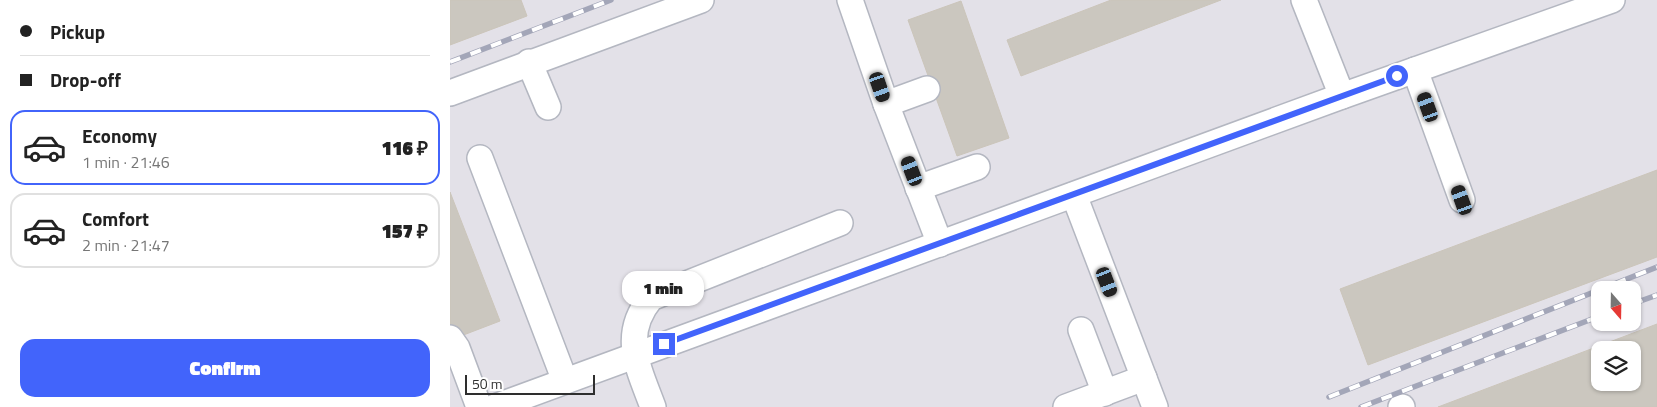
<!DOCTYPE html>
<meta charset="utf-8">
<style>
:root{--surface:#fff;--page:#f6f6f6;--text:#222;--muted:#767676;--line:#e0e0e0;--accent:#4264fb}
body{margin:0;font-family:"Titillium Web",sans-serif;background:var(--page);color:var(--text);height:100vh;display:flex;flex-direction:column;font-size:19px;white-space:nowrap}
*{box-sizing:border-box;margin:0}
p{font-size:16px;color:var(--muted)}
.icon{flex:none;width:28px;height:28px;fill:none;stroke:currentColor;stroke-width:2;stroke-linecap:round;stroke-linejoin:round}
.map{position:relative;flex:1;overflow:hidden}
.panel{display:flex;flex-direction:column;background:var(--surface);width:450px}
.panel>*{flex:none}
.hud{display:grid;align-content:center;height:110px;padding:0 20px;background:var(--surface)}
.needle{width:32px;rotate:160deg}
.fabs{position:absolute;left:1141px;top:281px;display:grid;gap:10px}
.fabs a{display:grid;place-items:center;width:50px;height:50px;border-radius:10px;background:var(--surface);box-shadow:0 1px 4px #0004;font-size:25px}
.scale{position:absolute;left:15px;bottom:12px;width:130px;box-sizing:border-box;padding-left:5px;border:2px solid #2e2e2e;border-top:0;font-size:14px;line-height:18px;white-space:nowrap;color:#2e2e2e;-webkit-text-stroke:4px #fff;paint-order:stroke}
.end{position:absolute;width:22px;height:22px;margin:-11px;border:6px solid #4264fb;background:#fff;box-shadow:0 0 0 2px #fff}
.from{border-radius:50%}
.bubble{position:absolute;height:35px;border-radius:15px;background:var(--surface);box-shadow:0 1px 4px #0004;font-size:16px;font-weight:800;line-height:35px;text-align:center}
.car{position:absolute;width:15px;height:30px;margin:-15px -8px;border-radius:6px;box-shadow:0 0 4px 1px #0007;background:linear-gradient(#222 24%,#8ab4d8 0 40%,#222 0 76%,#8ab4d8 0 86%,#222 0)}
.hud b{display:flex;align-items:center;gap:18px;height:48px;font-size:19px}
.hud b+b{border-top:1px solid var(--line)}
.hud i{width:12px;height:12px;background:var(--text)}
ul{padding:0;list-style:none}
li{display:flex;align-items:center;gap:15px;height:75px;margin:0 10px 8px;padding:0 10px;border:2px solid var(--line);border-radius:15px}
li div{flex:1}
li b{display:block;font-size:19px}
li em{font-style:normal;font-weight:800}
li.selected{border-color:var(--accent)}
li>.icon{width:45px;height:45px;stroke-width:1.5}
.cta{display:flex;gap:10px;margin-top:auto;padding:10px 20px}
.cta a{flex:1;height:58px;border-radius:15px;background:var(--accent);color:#fff;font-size:20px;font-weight:800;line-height:58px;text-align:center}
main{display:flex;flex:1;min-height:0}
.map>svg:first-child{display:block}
.industrial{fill:#e3e1e8;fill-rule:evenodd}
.building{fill:#cbc7bf;stroke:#cbc5ba;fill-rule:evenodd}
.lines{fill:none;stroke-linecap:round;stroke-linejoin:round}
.minor-casing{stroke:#b4b7c1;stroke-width:28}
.minor{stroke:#fff;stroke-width:25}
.rail-casing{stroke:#a3a6b8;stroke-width:5.5}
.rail{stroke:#fff;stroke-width:4;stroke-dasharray:11;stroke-linecap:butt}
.route{stroke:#4264fb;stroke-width:6}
</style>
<main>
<section class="panel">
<div class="hud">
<b><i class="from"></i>Pickup</b>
<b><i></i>Drop-off</b>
</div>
<ul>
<li class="selected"><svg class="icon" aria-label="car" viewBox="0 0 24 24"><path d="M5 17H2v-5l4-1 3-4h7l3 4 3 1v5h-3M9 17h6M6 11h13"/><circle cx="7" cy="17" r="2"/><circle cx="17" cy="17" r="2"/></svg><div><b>Economy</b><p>1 min · 21:46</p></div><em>116 ₽</em></li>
<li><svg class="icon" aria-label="car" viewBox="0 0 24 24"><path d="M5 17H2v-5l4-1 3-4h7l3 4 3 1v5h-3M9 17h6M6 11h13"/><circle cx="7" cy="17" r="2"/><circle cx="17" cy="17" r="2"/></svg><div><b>Comfort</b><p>2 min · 21:47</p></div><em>157 ₽</em></li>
</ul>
<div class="cta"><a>Confirm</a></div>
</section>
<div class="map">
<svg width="1207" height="407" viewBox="0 0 1207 407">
<rect width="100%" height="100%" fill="#efe9e1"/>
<path class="industrial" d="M 0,0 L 1207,0 L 1207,407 L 0,407 ZM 1150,290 L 1182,290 L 1182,322 L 1150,322 ZM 1150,350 L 1182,350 L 1182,382 L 1150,382 Z"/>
<g class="building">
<path d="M 0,0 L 71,0 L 77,16 L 0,45 Z"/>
<path d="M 661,0 L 771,0 L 571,76 L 557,40 Z"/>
<path d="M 511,1 L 559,138 L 507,156 L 458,20 Z"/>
<path d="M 1207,170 L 1207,257 L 918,365 L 890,289 Z"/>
<path d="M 0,192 L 50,321 L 3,339 L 0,331 Z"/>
<path d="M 1207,324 L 1207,407 L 988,407 ZM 1150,350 L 1182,350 L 1182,382 L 1150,382 Z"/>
</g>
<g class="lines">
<defs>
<g id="minor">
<path d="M 400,0 L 436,104 L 490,244"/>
<path d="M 854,0 L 892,96"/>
<path d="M 79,62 L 98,107"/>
<path d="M 965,70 L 1012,200"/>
<path d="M 0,93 L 251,0"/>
<path d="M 436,104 L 477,89"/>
<path d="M 30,158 L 115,381"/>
<path d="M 468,188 L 527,167"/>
<path d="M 624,195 L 705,407"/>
<path d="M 631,330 L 655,393"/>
<path d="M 0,338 L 7,348 L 29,407"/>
<path d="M 45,407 L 892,96 L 1162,0"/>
<path d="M 203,407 C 189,369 170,335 201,298 L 390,223"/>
<path d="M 616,407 L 694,378"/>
<path d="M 951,407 L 952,407"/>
</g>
</defs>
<use href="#minor" class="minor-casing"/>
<use href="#minor" class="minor"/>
<defs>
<g id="rail">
<path d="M 0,62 L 161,0"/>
<path d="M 1182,304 L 1207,295"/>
<path d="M 879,397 L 1207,267"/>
<path d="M 911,407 L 1150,316"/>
</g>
</defs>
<use href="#rail" class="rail-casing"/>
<use href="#rail" class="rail"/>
</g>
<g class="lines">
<path class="route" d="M 214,344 L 947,76"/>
</g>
</svg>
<div class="fabs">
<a><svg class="needle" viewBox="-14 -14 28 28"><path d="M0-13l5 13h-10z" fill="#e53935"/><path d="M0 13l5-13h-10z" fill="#767676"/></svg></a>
<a><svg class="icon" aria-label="layers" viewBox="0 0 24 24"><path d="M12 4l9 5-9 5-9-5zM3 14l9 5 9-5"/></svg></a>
</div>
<div class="scale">50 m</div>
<i class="end from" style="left:947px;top:76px"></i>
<i class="end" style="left:214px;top:344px"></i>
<div class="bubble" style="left:172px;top:271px;width:82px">1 min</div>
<i class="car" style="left:430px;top:87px;rotate:161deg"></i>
<i class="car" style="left:978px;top:107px;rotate:340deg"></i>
<i class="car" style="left:462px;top:171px;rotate:339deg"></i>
<i class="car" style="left:1012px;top:200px;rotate:340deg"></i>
<i class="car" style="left:657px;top:282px;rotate:159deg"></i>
</div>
</main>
